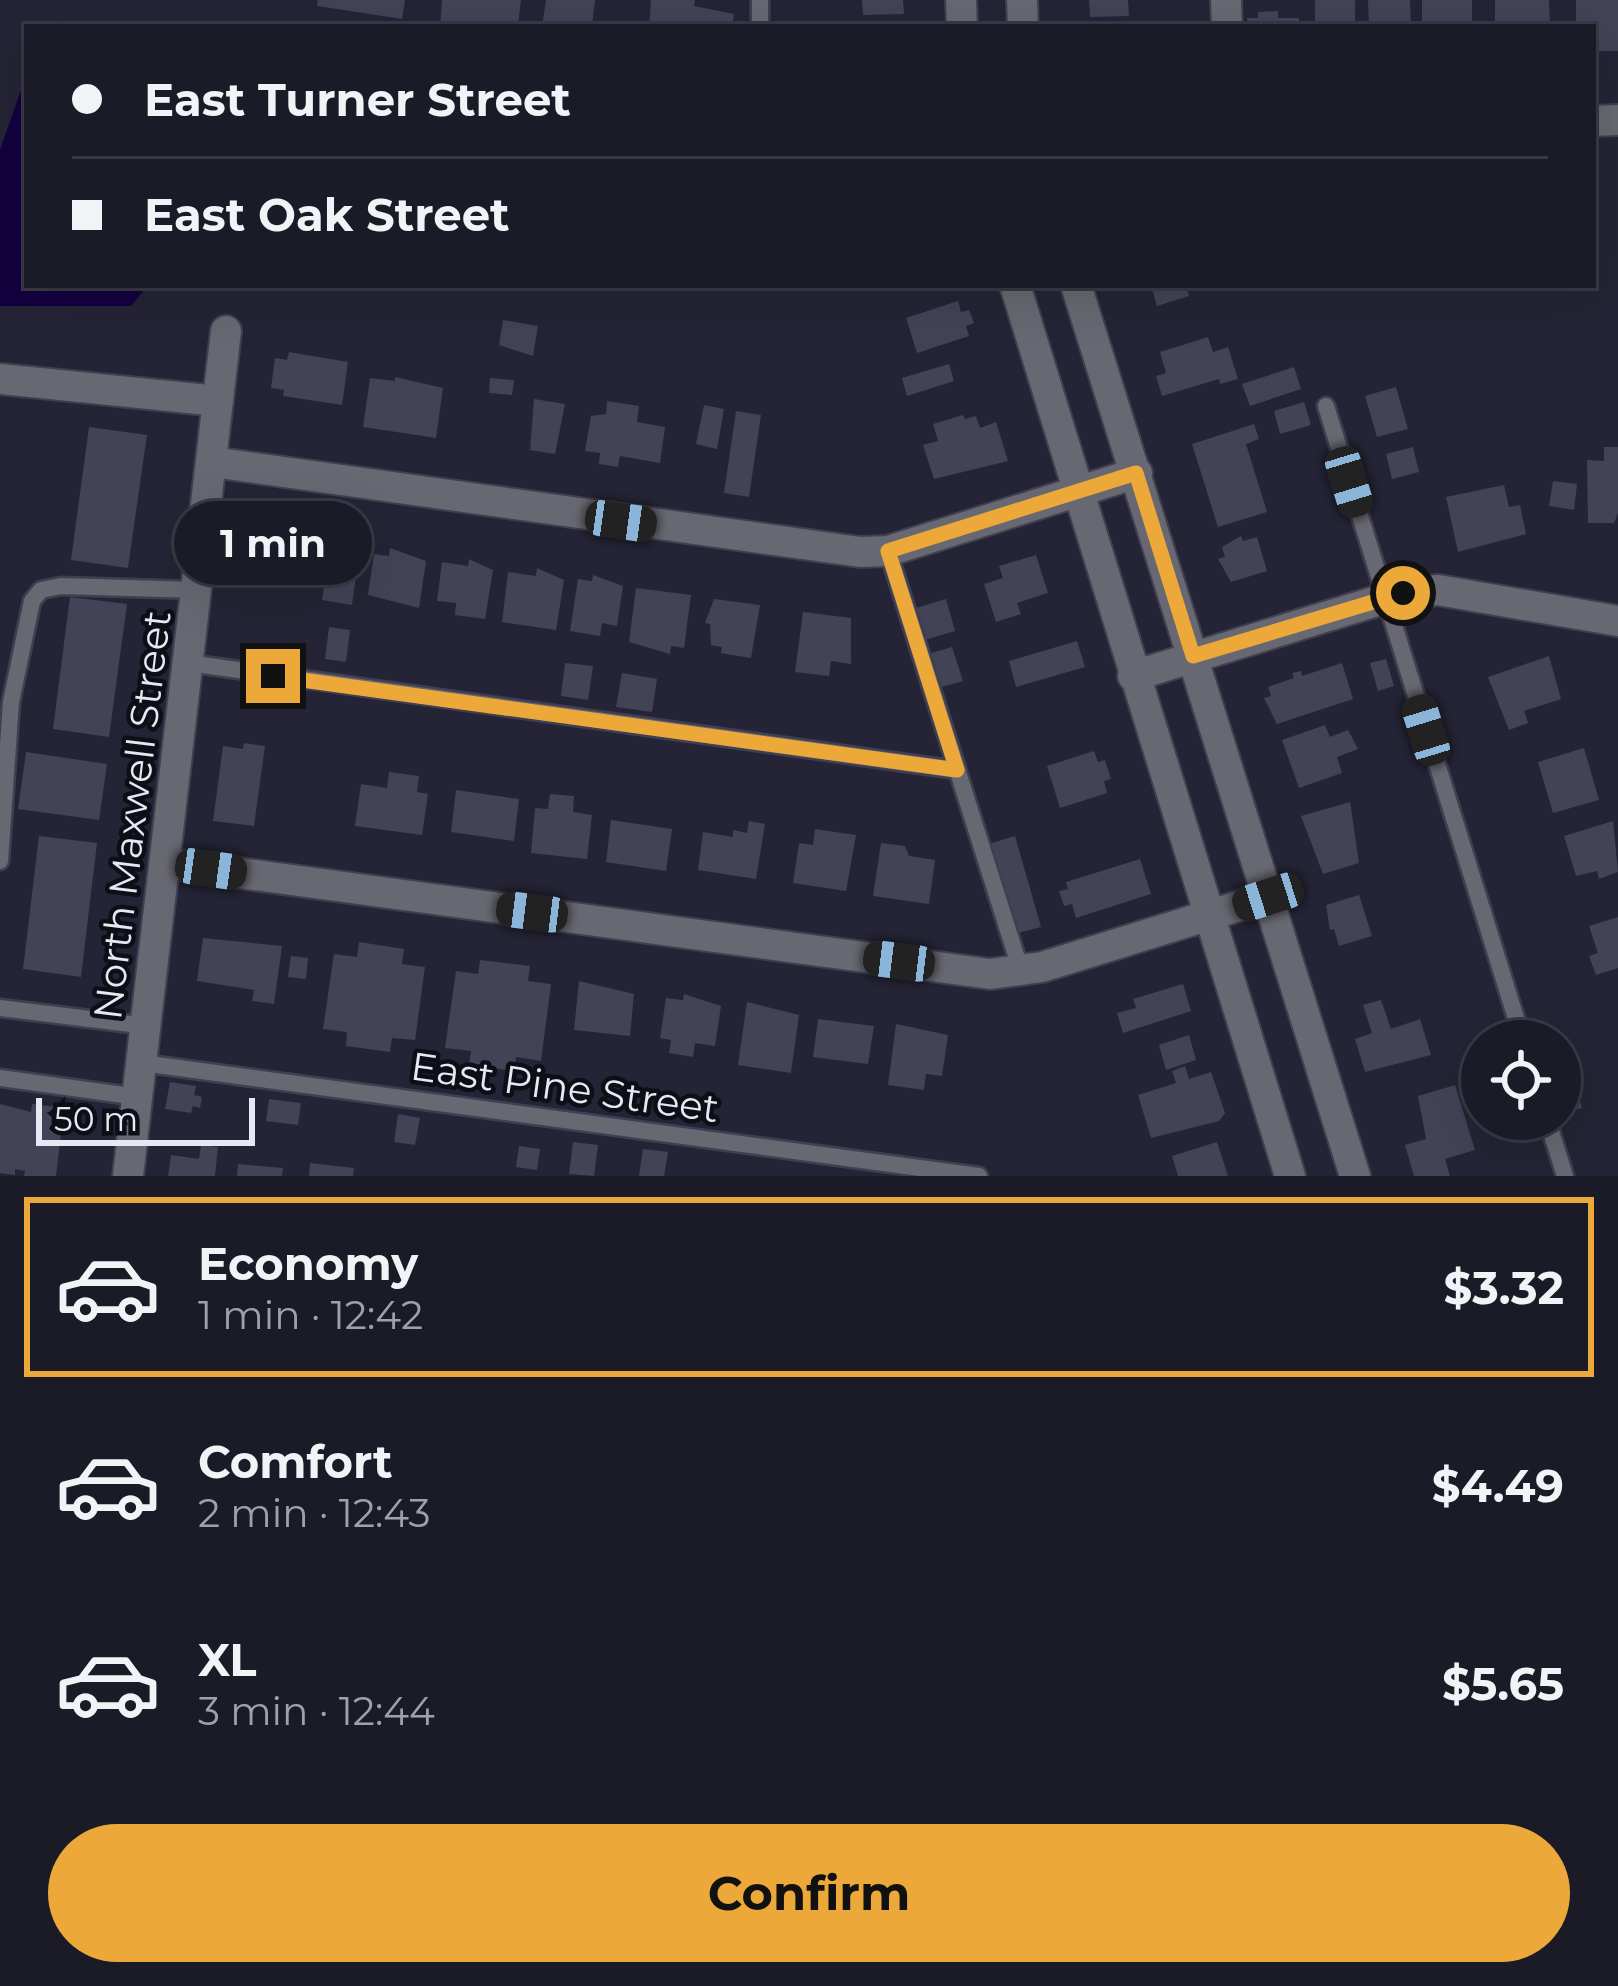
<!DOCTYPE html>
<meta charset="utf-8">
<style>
:root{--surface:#1b1b28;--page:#242430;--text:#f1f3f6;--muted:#a0a1a8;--line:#393945;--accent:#eca93a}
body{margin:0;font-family:Montserrat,sans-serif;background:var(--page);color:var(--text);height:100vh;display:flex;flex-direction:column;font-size:45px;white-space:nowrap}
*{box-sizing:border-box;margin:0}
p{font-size:39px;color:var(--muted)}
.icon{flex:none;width:66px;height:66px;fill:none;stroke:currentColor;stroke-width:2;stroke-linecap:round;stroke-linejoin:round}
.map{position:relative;height:1176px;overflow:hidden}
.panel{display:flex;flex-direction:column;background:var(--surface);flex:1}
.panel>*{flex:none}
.guide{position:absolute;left:24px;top:24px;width:1572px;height:264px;border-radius:0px;box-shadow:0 12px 48px #0002,0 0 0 3px var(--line);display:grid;align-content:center;height:264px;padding:0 48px;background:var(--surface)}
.tools{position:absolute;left:1461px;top:1020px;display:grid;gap:24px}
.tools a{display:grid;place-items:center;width:120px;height:120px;border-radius:50%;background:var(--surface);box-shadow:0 12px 48px #0002,0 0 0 3px var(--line);font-size:60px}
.scale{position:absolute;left:36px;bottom:30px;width:219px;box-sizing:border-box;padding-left:12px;border:6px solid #e8e8f5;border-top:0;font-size:33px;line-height:42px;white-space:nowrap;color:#e8e8f5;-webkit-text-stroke:9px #0e0e16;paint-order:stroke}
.end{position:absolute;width:54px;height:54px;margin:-27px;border:15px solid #eca93a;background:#111;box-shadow:0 0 0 6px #111}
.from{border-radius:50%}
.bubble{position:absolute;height:84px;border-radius:42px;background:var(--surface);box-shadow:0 12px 48px #0002,0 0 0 3px var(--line);font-size:39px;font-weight:700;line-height:84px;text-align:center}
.car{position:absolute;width:36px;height:72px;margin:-36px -18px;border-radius:15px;box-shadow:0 0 9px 3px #0007;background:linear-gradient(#222 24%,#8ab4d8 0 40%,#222 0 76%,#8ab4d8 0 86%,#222 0)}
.guide b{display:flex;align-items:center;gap:42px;height:114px;font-size:45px}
.guide b+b{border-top:3px solid var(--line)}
.guide i{width:30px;height:30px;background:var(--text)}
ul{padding:21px 0 0;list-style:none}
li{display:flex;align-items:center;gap:36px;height:180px;margin:0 24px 18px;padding:0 24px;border:6px solid transparent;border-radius:0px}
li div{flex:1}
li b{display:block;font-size:45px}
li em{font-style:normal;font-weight:700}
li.current{border-color:var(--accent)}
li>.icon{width:108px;height:108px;stroke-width:1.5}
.cta{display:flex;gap:24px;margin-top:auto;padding:24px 48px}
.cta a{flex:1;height:138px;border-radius:72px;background:var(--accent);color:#111;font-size:48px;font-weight:700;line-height:138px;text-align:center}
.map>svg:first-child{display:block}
.water{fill:#13003f}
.building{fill:#434357}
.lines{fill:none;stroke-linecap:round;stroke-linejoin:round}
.service-casing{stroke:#3f3f51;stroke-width:21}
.minor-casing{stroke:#3f3f51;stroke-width:34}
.service{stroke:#686872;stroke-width:16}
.minor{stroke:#686872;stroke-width:30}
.route{stroke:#eca93a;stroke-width:15}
.labels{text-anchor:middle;stroke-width:9;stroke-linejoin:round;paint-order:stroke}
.street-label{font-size:39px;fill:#e8e8f5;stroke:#0e0e16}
</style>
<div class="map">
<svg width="1618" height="1176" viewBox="0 0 1618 1176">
<rect width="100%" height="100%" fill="#242436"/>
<path class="water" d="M 27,73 L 27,285 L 148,285 L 131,306 L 0,306 L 0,150 Z"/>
<g class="building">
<path d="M 318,0 L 405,0 L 402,19 L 317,6 Z"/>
<path d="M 442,0 L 521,0 L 518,27 L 440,27 Z"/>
<path d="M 546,0 L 595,0 L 592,27 L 542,27 Z"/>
<path d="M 651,0 L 695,0 L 694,6 L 734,14 L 732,27 L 649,27 Z"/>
<path d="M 862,0 L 903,0 L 904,14 L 863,15 Z"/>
<path d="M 1089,0 L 1128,0 L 1129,16 L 1090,17 Z"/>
<rect x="1315" y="0" width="40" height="27"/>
<path d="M 1368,0 L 1410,0 L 1411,27 L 1369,27 Z"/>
<rect x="1422" y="0" width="50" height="27"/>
<path d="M 1495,0 L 1549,0 L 1550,27 L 1495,27 Z"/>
<path d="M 1576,0 L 1618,0 L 1618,51 L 1593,51 L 1593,27 L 1576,27 Z"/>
<path d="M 1278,11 L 1278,18 L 1299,18 L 1299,27 L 1248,27 L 1247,18 L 1258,18 L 1258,12 Z"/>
<path d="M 1151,285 L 1186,285 L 1189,296 L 1157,306 Z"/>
<path d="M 958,301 L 961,312 L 969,310 L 974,323 L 966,326 L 969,336 L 917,353 L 906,318 Z"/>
<path d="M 503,320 L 538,326 L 533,356 L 499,345 Z"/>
<path d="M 1208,337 L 1213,352 L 1228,347 L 1238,379 L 1220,384 L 1219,379 L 1162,396 L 1156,376 L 1166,373 L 1160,352 Z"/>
<path d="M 289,352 L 348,362 L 342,405 L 283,396 L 284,390 L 271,388 L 275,358 L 287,360 Z"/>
<path d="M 949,364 L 954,381 L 907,396 L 902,378 Z"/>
<path d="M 1294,367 L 1301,389 L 1250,406 L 1242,384 Z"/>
<path d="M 395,377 L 443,388 L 436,438 L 363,427 L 370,378 L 395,381 Z"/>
<path d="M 490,378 L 514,380 L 512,395 L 489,393 Z"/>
<path d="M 1396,387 L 1408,429 L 1377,437 L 1365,396 Z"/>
<path d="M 534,399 L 565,404 L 555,454 L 530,450 Z"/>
<path d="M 607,401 L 639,406 L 637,422 L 665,427 L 660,463 L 620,456 L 618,467 L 599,464 L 600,453 L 585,451 L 591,416 L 606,414 Z"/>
<path d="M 1304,402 L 1311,425 L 1280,434 L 1274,411 Z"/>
<path d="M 704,405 L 724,409 L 717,449 L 696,444 Z"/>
<path d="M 736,411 L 761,415 L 749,497 L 724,493 Z"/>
<path d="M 963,415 L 965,419 L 976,416 L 980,428 L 996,422 L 1008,461 L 934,479 L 923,445 L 938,441 L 933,424 Z"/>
<path d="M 1254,424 L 1259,439 L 1246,444 L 1267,512 L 1218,527 L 1192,444 Z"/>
<path d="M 89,427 L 147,435 L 128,568 L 71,560 Z"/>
<path d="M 1413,447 L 1419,472 L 1392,479 L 1386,454 Z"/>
<path d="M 1604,447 L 1618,447 L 1618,513 L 1614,523 L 1588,523 L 1587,460 L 1604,461 Z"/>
<path d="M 1553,481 L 1577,484 L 1574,510 L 1549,506 Z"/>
<path d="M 1504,485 L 1509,507 L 1520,505 L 1526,534 L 1458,552 L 1446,497 Z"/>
<path d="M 1241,536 L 1243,541 L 1257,537 L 1267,571 L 1231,582 L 1218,559 L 1225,557 L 1222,547 Z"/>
<path d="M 333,542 L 359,552 L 352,605 L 322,600 L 324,588 L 303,584 L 310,543 L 332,547 Z"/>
<path d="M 390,548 L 426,561 L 419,608 L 368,595 L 374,554 L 389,556 Z"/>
<path d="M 1036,555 L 1048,593 L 1017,603 L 1021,614 L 996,622 L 984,584 L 1003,578 L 999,566 Z"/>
<path d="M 469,559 L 493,570 L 485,619 L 455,615 L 456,603 L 437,601 L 442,562 L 468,566 Z"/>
<path d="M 537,568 L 564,580 L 556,630 L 502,622 L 508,572 L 536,576 Z"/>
<path d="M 593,575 L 623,586 L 617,626 L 602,623 L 600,636 L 570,631 L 578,579 L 592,581 Z"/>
<path d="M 636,588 L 691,595 L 684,648 L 671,646 L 670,654 L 629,642 Z"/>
<path d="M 70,597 L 127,604 L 109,737 L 53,729 Z"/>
<path d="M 714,599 L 760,605 L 751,658 L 721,653 L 722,647 L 711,645 L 710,624 L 705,623 Z"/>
<path d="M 946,599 L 955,631 L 925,640 L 916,608 Z"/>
<path d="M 803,612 L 851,618 L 851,664 L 831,661 L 829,676 L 795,672 Z"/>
<path d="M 329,627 L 350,630 L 346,662 L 325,659 Z"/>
<path d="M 1077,641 L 1085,667 L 1016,687 L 1009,661 Z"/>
<path d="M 952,647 L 963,681 L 938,688 L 928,654 Z"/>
<path d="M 1549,656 L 1561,699 L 1524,711 L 1528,723 L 1509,730 L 1488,677 Z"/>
<path d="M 1386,659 L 1394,686 L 1378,691 L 1370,663 Z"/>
<path d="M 565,663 L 593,666 L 588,700 L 561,696 Z"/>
<path d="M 1342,663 L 1353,699 L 1277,724 L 1264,698 L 1271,696 L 1268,687 L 1294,678 L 1292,673 L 1301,671 L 1302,676 Z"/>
<path d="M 622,673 L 657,679 L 652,712 L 616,707 Z"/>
<path d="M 1325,725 L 1330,737 L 1348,730 L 1358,749 L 1337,757 L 1342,773 L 1299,788 L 1282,740 Z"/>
<path d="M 244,743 L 265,746 L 254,826 L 213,821 L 223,746 L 243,749 Z"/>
<path d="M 1584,748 L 1599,800 L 1553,813 L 1538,762 Z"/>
<path d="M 1094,751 L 1098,762 L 1105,760 L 1111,779 L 1104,781 L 1107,793 L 1060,808 L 1047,766 Z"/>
<path d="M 26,752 L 107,764 L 99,820 L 18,809 Z"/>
<path d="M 389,772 L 419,776 L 417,792 L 428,794 L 422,835 L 355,826 L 361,784 L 387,788 Z"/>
<path d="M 456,790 L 519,799 L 514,841 L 451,832 Z"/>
<path d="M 550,794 L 574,796 L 573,812 L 592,815 L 587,859 L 531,853 L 535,808 L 548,809 Z"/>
<path d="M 1350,802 L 1359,863 L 1323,874 L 1301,816 Z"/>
<path d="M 611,820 L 672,829 L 666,871 L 606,862 Z"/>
<path d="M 749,821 L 765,824 L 756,879 L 698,870 L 703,832 L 733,837 L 733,830 L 747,833 Z"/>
<path d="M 1613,821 L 1618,872 L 1599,879 L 1597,871 L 1576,876 L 1564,836 Z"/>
<path d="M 815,829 L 856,835 L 846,891 L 793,883 L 799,843 L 813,845 Z"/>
<path d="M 39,836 L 97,843 L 81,977 L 23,969 Z"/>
<path d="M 1015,836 L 1041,927 L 1014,934 L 989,844 Z"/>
<path d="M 881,843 L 905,846 L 909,856 L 935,860 L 929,904 L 873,896 Z"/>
<path d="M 1140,859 L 1151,894 L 1076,918 L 1072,904 L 1064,906 L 1059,891 L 1068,889 L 1066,882 Z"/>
<path d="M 1359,895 L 1372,936 L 1339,946 L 1334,929 L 1330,930 L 1326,905 Z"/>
<path d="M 1618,917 L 1618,968 L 1596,975 L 1589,956 L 1598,953 L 1589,926 Z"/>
<path d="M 203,938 L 282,946 L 274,1004 L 252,1001 L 254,990 L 197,981 Z"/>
<path d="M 359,942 L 404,949 L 402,964 L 425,967 L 415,1040 L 392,1038 L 390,1052 L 346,1046 L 347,1032 L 323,1029 L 334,954 L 357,957 Z"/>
<path d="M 291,956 L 308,958 L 306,979 L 288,977 Z"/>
<path d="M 480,960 L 530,966 L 528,981 L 551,984 L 541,1061 L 516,1057 L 514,1071 L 469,1065 L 471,1051 L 445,1048 L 456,971 L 478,974 Z"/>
<path d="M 579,981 L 634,994 L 630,1036 L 574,1030 Z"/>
<path d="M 1183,984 L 1191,1011 L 1123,1033 L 1117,1013 L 1136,1008 L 1133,999 Z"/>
<path d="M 684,994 L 721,1006 L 715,1046 L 695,1043 L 693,1057 L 669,1053 L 671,1040 L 660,1038 L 666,998 L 683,1000 Z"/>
<path d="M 1381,1000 L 1391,1029 L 1420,1019 L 1431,1055 L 1365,1072 L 1355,1039 L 1372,1033 L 1363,1005 Z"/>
<path d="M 747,1002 L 799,1015 L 791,1073 L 738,1065 Z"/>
<path d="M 818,1019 L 874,1026 L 868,1064 L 813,1057 Z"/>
<path d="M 896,1024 L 948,1035 L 942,1076 L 926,1074 L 924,1090 L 888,1085 Z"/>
<path d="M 1189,1035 L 1196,1060 L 1166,1070 L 1159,1045 Z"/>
<path d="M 1185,1066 L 1189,1079 L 1211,1072 L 1225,1113 L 1219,1121 L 1151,1138 L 1138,1095 L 1176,1083 L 1172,1071 Z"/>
<path d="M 170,1082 L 196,1086 L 194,1095 L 202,1097 L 200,1108 L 193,1106 L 191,1113 L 165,1109 Z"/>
<path d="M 1455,1085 L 1475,1150 L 1445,1159 L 1450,1176 L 1414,1176 L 1405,1145 L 1426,1139 L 1418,1096 Z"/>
<path d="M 1576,1087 L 1582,1108 L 1565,1113 L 1560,1092 Z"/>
<path d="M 269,1099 L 301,1103 L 298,1125 L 266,1121 Z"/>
<path d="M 0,1104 L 31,1112 L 32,1104 L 64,1108 L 56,1176 L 24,1176 L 25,1171 L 15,1169 L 15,1175 L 0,1173 Z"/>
<path d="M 398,1114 L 420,1118 L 415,1145 L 394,1142 Z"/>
<path d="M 573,1142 L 598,1145 L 594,1176 L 569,1174 Z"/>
<path d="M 1217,1142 L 1228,1176 L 1178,1176 L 1172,1156 Z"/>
<path d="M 201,1145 L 218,1147 L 215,1176 L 168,1176 L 171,1155 L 199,1159 Z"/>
<path d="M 519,1146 L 540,1149 L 537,1170 L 516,1167 Z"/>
<path d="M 643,1149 L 668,1152 L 664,1176 L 639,1176 Z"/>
<path d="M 310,1163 L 354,1168 L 353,1176 L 309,1176 Z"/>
<path d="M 238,1164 L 283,1168 L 282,1176 L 237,1176 Z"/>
</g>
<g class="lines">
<defs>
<g id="service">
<path d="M 760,27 L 760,0"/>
<path d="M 1326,406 L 1523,1041"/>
<path d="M 888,551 L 1021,971"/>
<path d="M 188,663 L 957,770"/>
<path d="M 0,861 L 11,702 L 32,601 L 41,590 L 61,586 L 197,590"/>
<path d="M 0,1008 L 147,1026"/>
<path d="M 142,1063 L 979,1176"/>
<path d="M 0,1078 L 138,1097"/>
<path d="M 1547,1119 L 1565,1176"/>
</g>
<g id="minor">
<path d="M 961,0 L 962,27"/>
<path d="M 1022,0 L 1023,27"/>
<path d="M 1226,0 L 1227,27"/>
<path d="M 1593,121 L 1618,120"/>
<path d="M 1015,285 L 1290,1176"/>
<path d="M 1076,285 L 1355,1176"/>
<path d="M 0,379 L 218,401"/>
<path d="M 212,462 L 860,552 L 888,551 L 1137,473"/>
<path d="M 1133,676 L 1403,593 L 1438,590 L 1618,621"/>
<path d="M 165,863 L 990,974 L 1042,967 L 1268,897"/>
<path d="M 128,1176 L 226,331"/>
</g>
</defs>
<use href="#service" class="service-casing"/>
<use href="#minor" class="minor-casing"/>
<use href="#service" class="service"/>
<use href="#minor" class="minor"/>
</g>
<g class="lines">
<path class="route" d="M 273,676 L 957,770 L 888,551 L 1136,473 L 1193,656 L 1403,593"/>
</g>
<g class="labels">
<g class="street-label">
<text transform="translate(132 815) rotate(-83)" y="14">North Maxwell Street</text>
<text transform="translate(565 1087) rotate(8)" y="14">East Pine Street</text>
</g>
</g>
</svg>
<div class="tools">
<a><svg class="icon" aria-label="locate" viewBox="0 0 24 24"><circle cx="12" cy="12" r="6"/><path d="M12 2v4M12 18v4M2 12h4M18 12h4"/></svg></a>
</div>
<div class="scale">50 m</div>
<i class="end from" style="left:1403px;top:593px"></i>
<i class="end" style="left:273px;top:676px"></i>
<div class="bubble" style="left:174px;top:501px;width:198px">1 min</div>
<i class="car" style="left:1349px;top:482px;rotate:163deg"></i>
<i class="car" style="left:621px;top:521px;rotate:98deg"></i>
<i class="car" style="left:1426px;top:730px;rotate:343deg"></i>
<i class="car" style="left:211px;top:869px;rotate:98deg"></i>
<i class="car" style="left:1268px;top:897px;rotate:252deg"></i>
<i class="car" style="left:532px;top:912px;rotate:277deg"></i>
<i class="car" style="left:899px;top:961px;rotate:277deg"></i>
<div class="guide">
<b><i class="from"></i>East Turner Street</b>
<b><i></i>East Oak Street</b>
</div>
</div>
<section class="panel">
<ul>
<li class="current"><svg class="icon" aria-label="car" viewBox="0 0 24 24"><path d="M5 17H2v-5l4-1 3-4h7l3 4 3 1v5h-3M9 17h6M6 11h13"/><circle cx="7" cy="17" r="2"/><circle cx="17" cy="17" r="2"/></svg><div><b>Economy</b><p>1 min · 12:42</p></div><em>$3.32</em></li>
<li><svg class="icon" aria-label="car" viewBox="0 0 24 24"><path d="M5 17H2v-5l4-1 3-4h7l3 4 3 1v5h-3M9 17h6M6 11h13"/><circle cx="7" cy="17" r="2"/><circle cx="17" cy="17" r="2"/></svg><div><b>Comfort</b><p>2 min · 12:43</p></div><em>$4.49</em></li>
<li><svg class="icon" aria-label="car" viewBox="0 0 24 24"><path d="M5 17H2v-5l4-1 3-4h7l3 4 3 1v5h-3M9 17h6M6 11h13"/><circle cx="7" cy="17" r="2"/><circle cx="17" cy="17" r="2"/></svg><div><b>XL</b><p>3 min · 12:44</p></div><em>$5.65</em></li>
</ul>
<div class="cta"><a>Confirm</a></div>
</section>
